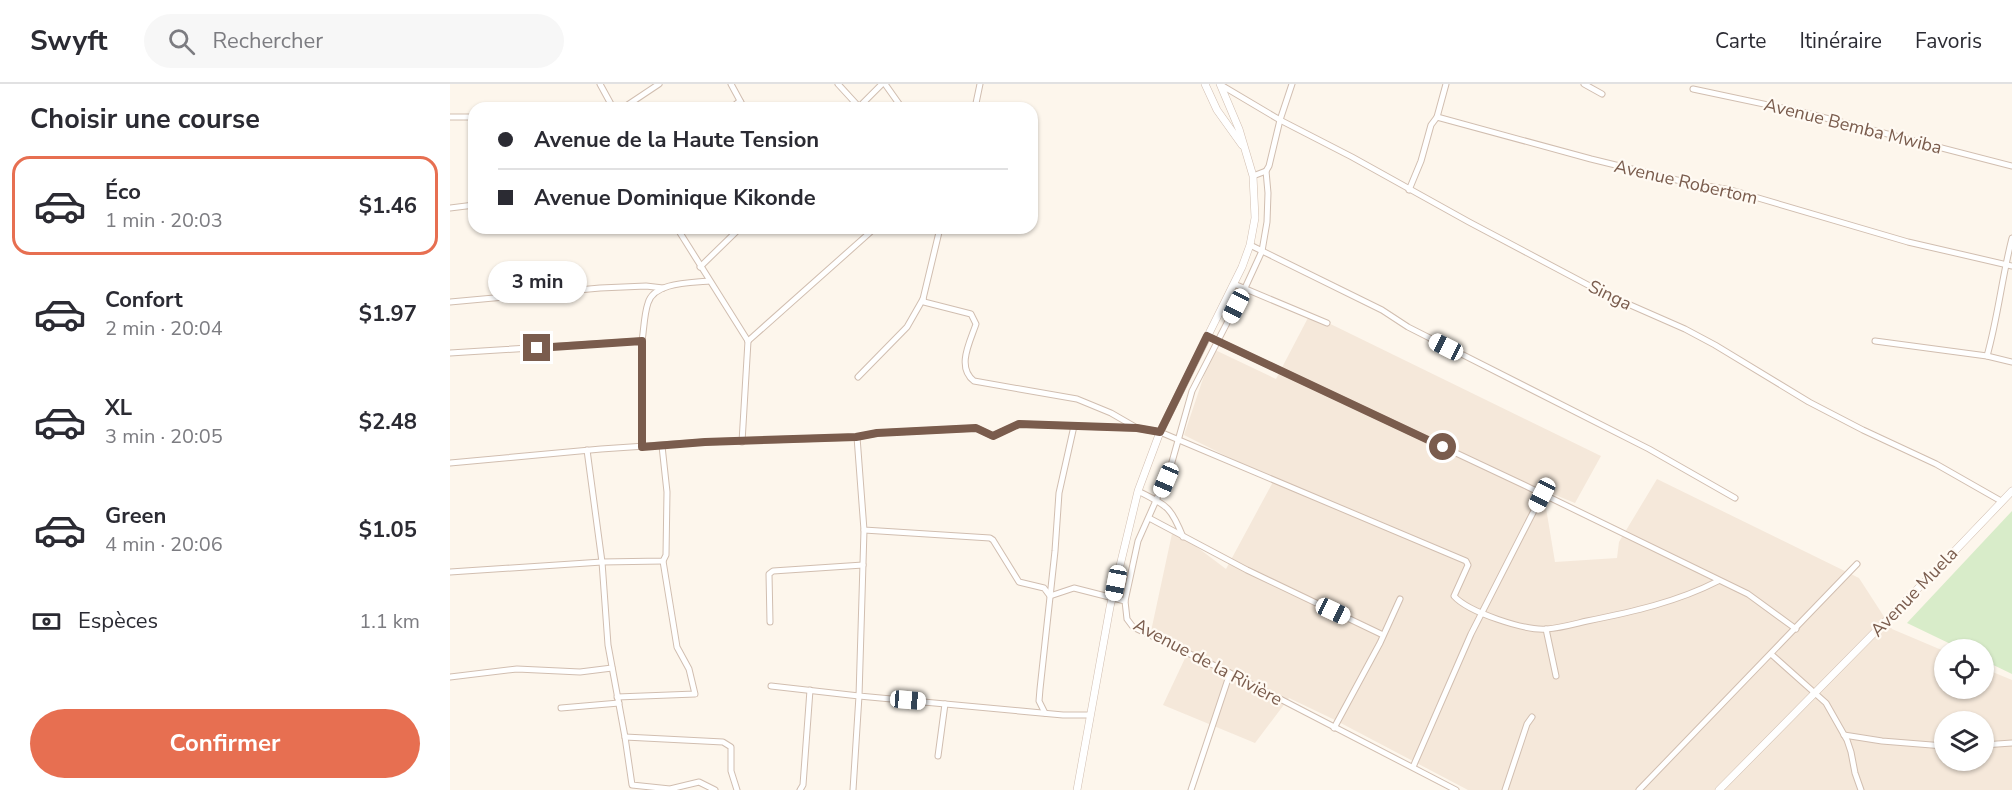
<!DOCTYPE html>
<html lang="fr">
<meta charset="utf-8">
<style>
:root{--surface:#fff;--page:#f7f7f7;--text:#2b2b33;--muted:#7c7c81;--line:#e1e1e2;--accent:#e76f51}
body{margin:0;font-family:"Nunito Sans",sans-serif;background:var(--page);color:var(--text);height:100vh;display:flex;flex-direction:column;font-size:22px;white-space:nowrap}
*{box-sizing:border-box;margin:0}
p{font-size:20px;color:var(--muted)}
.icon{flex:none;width:33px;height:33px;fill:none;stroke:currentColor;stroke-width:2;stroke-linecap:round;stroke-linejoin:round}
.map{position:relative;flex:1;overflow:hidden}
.panel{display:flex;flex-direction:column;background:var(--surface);width:450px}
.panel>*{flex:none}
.guide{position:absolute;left:18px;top:18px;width:570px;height:132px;border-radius:18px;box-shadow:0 2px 4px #0004;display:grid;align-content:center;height:132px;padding:0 30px;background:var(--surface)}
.fabs{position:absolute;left:1484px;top:555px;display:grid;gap:12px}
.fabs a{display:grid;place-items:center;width:60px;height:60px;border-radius:50%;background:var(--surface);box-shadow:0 2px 4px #0004;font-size:30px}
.end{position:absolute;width:27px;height:27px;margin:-14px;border:8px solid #7a5c4d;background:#fff;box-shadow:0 0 0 3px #fff}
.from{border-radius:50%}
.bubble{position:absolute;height:42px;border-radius:21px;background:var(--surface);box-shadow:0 2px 4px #0004;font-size:20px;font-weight:700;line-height:42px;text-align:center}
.car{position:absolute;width:18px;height:36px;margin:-18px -9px;border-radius:8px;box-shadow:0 0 4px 2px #0007;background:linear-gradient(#fff 24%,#345 0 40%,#fff 0 76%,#345 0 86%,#fff 0)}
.guide b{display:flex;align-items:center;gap:21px;height:57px;font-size:22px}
.guide b+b{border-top:2px solid var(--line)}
.guide i{width:15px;height:15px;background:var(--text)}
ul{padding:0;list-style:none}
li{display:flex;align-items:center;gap:18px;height:99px;margin:0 12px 9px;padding:0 18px;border:3px solid transparent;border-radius:18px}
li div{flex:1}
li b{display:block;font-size:22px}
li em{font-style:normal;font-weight:700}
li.selected{border-color:var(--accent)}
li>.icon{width:54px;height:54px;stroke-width:1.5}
h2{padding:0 30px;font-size:27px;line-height:72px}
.pay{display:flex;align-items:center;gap:15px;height:66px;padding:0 30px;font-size:22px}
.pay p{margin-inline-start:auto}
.button{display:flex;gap:12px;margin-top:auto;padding:12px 30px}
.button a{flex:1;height:69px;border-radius:36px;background:var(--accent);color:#fff;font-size:24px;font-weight:700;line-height:69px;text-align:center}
header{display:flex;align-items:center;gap:36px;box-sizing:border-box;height:84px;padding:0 30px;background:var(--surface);border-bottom:2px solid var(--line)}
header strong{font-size:28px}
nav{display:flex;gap:33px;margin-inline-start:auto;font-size:21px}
.search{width:420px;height:54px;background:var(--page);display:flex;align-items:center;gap:15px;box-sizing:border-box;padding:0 21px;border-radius:33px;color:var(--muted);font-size:22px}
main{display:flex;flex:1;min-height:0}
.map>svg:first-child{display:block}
.residential{fill:#f5e8da;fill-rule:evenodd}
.green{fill:#d8ecc9}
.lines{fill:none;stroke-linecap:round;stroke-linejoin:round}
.minor-casing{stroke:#d1beb0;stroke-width:7}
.tertiary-casing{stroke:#d1beb0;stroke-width:8}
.minor{stroke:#fff;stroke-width:5}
.tertiary{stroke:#fff;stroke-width:7}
.route{stroke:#7a5c4d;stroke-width:8}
.labels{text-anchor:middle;stroke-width:4.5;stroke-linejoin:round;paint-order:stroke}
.street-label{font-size:18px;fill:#7a5c4d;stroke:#fffaf3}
</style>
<header>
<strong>Swyft</strong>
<div class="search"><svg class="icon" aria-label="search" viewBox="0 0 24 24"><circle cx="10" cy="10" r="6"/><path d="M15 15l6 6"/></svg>Rechercher</div>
<nav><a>Carte</a><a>Itinéraire</a><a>Favoris</a></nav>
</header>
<main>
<section class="panel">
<h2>Choisir une course</h2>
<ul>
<li class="selected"><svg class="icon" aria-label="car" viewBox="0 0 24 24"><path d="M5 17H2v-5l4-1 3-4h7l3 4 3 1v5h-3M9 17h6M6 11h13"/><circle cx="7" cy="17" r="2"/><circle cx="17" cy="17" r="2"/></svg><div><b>Éco</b><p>1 min · 20:03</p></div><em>$1.46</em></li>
<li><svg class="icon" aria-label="car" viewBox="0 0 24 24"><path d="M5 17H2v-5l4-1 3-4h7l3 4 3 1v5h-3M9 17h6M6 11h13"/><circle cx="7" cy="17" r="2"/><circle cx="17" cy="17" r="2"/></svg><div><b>Confort</b><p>2 min · 20:04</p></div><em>$1.97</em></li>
<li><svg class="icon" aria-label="car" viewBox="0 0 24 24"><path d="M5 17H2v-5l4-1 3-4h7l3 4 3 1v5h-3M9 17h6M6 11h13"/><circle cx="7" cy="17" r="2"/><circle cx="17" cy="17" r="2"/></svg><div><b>XL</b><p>3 min · 20:05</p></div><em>$2.48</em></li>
<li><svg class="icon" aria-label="car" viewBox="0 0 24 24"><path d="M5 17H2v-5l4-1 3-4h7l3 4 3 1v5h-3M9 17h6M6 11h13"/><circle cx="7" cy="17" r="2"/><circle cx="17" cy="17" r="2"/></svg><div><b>Green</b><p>4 min · 20:06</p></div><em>$1.05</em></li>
</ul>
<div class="pay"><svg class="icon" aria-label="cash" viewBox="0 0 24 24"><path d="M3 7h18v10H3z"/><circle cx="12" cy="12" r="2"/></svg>Espèces<p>1.1 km</p></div>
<div class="button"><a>Confirmer</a></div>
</section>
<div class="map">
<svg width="1562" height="706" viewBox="0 0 1562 706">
<rect width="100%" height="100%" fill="#fdf6ec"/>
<path class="residential" d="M 860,230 L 1151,372 L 1125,419 L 1093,406 L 1105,478 L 1167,474 L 1169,458 L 1207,395 L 1409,494 L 1442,545 L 1494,567 L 1494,604 L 1533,604 L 1533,584 L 1562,596 L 1562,706 L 1018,706 L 885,636 L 839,614 L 805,659 L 713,621 L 737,570 L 700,552 L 723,445 L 776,485 L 824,396 L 734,351 L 763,265 L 826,295 ZM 1494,638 L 1533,638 L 1533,676 L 1494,676 Z"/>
<path class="green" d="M 1562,427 L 1562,590 L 1533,576 L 1533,566 L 1511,565 L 1457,539 Z"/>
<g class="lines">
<defs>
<g id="minor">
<path d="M 150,0 L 162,22"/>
<path d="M 281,0 L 294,24"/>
<path d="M 388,0 L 410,24"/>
<path d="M 435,0 L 452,24"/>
<path d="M 1134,0 L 1152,10"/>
<path d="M 771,1 L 830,36 L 902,73 L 1019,138 L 1153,209 L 1235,245 L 1265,261 L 1359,318 L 1413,346 L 1486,380 L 1551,417"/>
<path d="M 1243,5 L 1356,29 L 1562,82"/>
<path d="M 409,23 L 432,0"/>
<path d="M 133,24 L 161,21"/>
<path d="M 173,24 L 209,0"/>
<path d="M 281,24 L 290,17"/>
<path d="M 525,24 L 530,0"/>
<path d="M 0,33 L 24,33"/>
<path d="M 987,33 L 996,0"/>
<path d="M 803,92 L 816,87 L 819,82 L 830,36 L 842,0"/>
<path d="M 959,106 L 971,77 L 981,41 L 987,33 L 1141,75 L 1239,99 L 1281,106 L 1458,158 L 1562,182"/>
<path d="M 0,124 L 24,121"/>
<path d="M 227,144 L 298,257"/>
<path d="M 490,144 L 473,215 L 474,218 L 521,230 L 526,240 C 520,258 506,283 524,297 L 627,315 L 661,329 L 687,344 L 710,348 L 1016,477 L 1018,481 L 1004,512 C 1018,528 1075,547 1097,545 C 1110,544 1124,540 1137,537 C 1182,528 1227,518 1268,497"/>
<path d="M 800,161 L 932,226 L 958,243 L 1199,365 L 1285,414"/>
<path d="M 250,183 L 290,144"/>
<path d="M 784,200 L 877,239"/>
<path d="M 0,218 L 150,204 L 196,202 L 213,204"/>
<path d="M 757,252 L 1074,401 L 1298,510 L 1346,545"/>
<path d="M 192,257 L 192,363"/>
<path d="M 298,257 L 425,144"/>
<path d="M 1425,257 L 1537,272 L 1562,278"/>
<path d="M 0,269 L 192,257 C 194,245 194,231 198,219 C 204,198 241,199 259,197"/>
<path d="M 1537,272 C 1548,233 1552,193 1562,154"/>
<path d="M 408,293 L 457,243 L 473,215"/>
<path d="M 407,353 L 414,446 L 540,454 L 543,456 L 569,498 L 594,504 L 600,512 L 624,504 L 675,517 L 677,535 L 683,543 L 780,589 L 1006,706"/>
<path d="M 292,358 L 298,257"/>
<path d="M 137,366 L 152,478 L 158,561 L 175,653 L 182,701 L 220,705 L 249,698 L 265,706"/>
<path d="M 0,379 L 151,365 L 255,358 L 407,353 L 427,349 L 526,344 L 543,352 L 569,340 L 685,344"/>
<path d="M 688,407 C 718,422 721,423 733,453"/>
<path d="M 699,434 L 797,486 L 933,551"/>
<path d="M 414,446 L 409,612 L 613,631 L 640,631"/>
<path d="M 0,488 L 152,478 L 213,477 L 216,471 L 217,408 L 212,362"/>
<path d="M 675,517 L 688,457 L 720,385 L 742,307 L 795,204 L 812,167 L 817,138 L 818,109 L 816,87"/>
<path d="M 320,538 L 319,490 L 323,487 L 413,481"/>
<path d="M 1096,545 L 1106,592"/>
<path d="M 1321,570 L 1376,619 L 1397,656 L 1401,668 L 1405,689 L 1411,706"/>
<path d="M 0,593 L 67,585 L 130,588 L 162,584"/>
<path d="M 321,602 L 409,612 L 403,706"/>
<path d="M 167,613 L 245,610 L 239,585 L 227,563 L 213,477"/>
<path d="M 111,624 L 169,619"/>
<path d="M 595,629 L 589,617 L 590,605 L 605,467 L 609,409 L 624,342"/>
<path d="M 884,644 L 930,559 L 950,515"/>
<path d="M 1394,651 L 1432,657 L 1494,662"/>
<path d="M 175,653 L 273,658 L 281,663 L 281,687 L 287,706"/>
<path d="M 1533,661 L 1562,659"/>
<path d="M 488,672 L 495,620"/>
<path d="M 963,683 L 1021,550 L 1092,411"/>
<path d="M 350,706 L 353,701 L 360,606"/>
<path d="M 741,706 L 780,589"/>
<path d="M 1055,706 L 1077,640 L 1082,633"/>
<path d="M 1189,706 L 1407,480"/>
</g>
<g id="tertiary">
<path d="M 755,0 L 767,26 L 792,61"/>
<path d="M 627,706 L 660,523 L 688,407 L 710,348 L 792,183 L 800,161 L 805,134 L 803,92 L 789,45 L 770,0"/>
<path d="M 1269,706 L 1498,474 L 1562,407"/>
</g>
</defs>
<use href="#minor" class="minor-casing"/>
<use href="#tertiary" class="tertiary-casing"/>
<use href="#minor" class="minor"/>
<use href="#tertiary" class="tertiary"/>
</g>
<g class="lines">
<path class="route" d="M 87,264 L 192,257 L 192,363 L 255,358 L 406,353 L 427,349 L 526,344 L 543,352 L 569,340 L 687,344 L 710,348 L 757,252 L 993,363"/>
</g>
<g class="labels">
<g class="street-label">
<text transform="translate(1403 42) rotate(14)" y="6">Avenue Bemba Mwiba</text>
<text transform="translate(1236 98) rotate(13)" y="6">Avenue Robertom</text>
<text transform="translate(1160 211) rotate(26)" y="6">Singa</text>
<text transform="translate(1464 508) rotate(-46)" y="6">Avenue Muela</text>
<text transform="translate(758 578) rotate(28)" y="6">Avenue de la Rivière</text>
</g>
</g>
</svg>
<div class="fabs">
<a><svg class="icon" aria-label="locate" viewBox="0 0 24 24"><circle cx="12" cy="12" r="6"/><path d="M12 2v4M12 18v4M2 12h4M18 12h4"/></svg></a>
<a><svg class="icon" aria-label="layers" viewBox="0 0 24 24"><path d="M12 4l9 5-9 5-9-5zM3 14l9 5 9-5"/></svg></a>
</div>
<i class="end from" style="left:993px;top:363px"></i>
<i class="end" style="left:87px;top:264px"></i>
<div class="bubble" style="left:38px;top:177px;width:99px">3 min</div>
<i class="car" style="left:786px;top:222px;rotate:207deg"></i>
<i class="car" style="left:996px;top:263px;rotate:297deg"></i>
<i class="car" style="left:716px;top:396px;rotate:203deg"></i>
<i class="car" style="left:1092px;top:411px;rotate:207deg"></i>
<i class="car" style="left:666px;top:499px;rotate:191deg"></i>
<i class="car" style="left:883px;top:527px;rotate:115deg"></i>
<i class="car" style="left:458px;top:616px;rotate:95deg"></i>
<div class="guide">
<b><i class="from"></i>Avenue de la Haute Tension</b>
<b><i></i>Avenue Dominique Kikonde</b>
</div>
</div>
</main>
